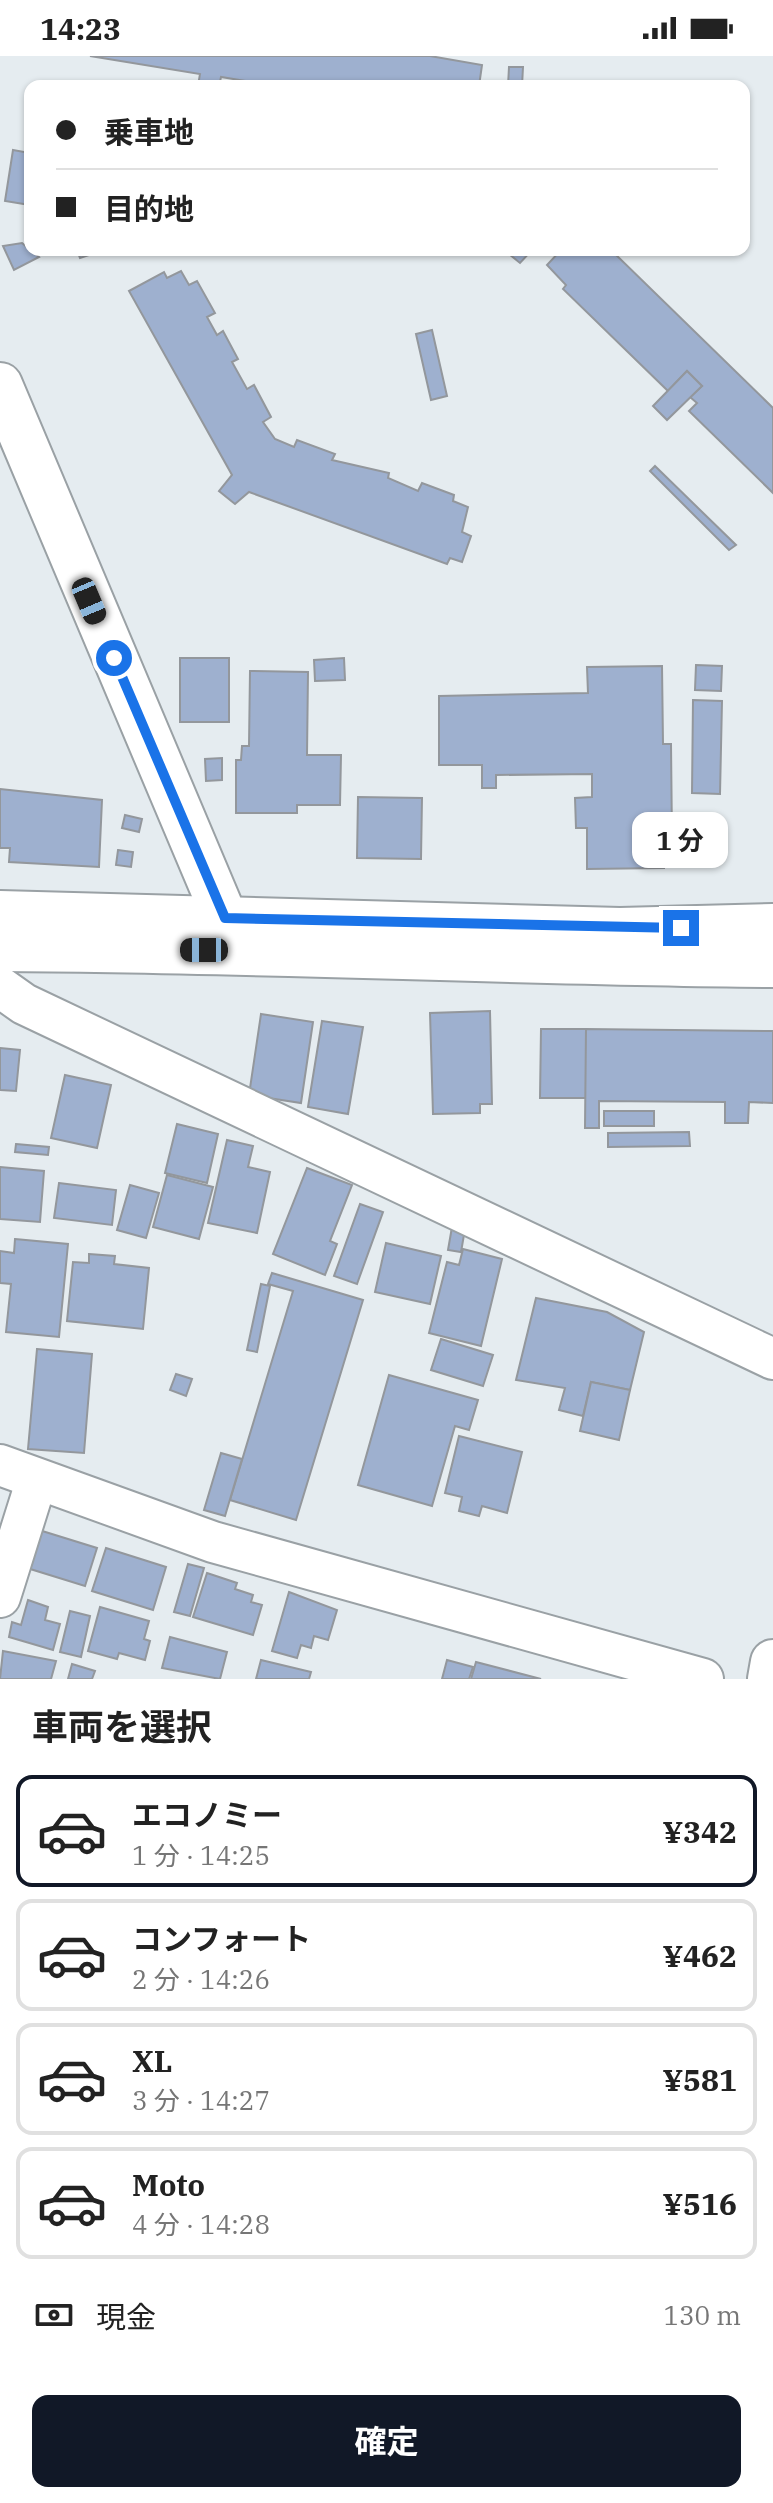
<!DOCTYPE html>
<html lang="ja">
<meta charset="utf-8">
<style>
:root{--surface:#fff;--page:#f2f2f2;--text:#222;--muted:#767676;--line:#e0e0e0;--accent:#111827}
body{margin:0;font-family:"IBM Plex Serif","Noto Sans JP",serif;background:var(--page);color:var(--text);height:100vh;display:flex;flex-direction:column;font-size:30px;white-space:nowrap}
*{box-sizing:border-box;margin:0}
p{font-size:26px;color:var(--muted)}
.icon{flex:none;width:44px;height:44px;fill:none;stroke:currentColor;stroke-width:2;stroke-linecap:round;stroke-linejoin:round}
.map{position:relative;height:1623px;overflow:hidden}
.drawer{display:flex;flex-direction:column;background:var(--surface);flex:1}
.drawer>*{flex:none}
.top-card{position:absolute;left:24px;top:24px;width:726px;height:176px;border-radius:16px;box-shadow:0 2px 6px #0004;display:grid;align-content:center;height:176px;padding:0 32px;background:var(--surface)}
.end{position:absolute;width:36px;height:36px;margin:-18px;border:10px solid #1a73e8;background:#fff;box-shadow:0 0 0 4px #fff}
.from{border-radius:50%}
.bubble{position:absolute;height:56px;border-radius:16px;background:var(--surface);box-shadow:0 2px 6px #0004;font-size:26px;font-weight:700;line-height:56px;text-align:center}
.car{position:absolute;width:24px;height:48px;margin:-24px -12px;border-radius:10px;box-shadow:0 0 6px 2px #0007;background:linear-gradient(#222 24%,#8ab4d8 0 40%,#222 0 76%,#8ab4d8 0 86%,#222 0)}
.top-card b{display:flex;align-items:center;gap:28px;height:76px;font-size:30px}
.top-card b+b{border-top:2px solid var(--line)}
.top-card i{width:20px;height:20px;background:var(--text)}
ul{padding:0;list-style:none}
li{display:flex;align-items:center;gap:24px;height:112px;margin:0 16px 12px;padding:0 16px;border:4px solid var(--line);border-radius:16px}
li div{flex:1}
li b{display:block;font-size:30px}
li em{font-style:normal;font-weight:700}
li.selected{border-color:var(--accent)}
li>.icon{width:72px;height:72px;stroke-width:1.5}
h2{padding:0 32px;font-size:36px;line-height:96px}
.pay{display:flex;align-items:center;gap:20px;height:88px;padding:0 32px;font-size:30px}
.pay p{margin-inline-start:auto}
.action{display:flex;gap:16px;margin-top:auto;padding:16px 32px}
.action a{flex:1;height:92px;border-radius:16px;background:var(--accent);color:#fff;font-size:32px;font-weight:700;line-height:92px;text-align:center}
.status{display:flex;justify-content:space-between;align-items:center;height:56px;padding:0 40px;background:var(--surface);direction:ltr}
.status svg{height:22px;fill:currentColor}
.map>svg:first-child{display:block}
.building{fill:#9eb0cf;stroke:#93979c;stroke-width:2}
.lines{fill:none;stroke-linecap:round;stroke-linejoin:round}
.minor-casing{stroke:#9aa1a5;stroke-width:44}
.tertiary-casing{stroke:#9aa1a5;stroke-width:48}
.minor{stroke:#fff;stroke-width:40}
.tertiary{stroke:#fff;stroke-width:44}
.route{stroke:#1a73e8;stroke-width:10}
</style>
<div class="status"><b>14:23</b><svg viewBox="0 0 49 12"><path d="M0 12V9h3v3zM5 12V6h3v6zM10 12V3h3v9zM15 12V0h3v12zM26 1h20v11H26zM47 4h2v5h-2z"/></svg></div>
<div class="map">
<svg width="773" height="1623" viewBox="0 0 773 1623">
<rect width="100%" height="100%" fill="#e5ecf0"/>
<g class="building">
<path d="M 90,0 L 430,0 L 482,9 L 479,30 L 276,30 L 221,21 L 219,30 L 198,30 L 200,18 Z"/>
<path d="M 509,11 L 523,11 L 522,30 L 508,30 Z"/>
<path d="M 13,94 L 30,97 L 30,149 L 5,145 Z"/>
<path d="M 22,187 L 39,201 L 14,214 L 3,190 Z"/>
<path d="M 77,194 L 104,194 L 80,202 Z"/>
<path d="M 513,194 L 532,194 L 520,207 L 509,198 Z"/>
<path d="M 561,194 L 611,194 L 773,352 L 773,437 L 689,355 L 697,347 L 690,341 L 702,330 L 687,315 L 668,335 L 563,233 L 566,229 L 547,209 Z"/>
<path d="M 181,215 L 189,229 L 197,225 L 215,257 L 207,261 L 217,279 L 223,275 L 238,303 L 232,306 L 247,333 L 254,329 L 271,361 L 263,366 L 275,383 L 294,391 L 297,384 L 335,398 L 332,404 L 389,417 L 388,422 L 418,435 L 422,427 L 454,439 L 453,445 L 468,451 L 462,476 L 471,480 L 462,506 L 450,502 L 447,508 L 249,436 L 235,448 L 219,435 L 232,419 L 129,235 L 164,216 L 167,222 Z"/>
<path d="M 432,274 L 447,340 L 431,344 L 416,278 Z"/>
<path d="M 687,315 L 702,330 L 667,364 L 653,350 Z"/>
<path d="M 655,410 L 736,489 L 729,494 L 650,415 Z"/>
<rect x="180" y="602" width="49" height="64"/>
<path d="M 344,602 L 345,624 L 315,625 L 314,604 Z"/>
<path d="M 696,609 L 722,610 L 721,635 L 695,634 Z"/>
<path d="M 662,610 L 663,688 L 671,688 L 672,783 L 664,783 L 664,812 L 587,813 L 587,772 L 576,772 L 575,742 L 592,741 L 592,718 L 496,719 L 496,732 L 482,732 L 482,709 L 439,709 L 439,640 L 588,637 L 587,611 Z"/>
<path d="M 250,615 L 308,616 L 307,699 L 341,699 L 340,749 L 297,749 L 297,757 L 236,757 L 236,704 L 241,704 L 242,690 L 249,690 Z"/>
<path d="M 693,644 L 722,645 L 720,738 L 692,737 Z"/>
<path d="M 222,702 L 222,724 L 206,725 L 205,703 Z"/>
<path d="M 0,733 L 102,744 L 99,811 L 9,806 L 10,792 L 0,792 Z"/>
<path d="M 358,741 L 422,742 L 421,803 L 357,802 Z"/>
<path d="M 125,759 L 142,763 L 139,776 L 122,772 Z"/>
<path d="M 118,794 L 133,796 L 131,811 L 116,809 Z"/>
<path d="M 490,955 L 492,1048 L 480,1048 L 480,1057 L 433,1058 L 430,957 Z"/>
<path d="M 261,958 L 313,966 L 301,1047 L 249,1039 Z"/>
<path d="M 322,965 L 363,971 L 348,1058 L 308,1051 Z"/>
<path d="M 541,973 L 586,973 L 586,1042 L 540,1042 Z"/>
<path d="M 586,973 L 773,975 L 773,1047 L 749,1046 L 748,1067 L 725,1067 L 725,1046 L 599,1045 L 599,1072 L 585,1072 Z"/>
<path d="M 0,992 L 20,994 L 16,1035 L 0,1034 Z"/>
<path d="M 65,1019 L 111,1029 L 97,1092 L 51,1082 Z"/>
<rect x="604" y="1055" width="50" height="15"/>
<path d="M 177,1068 L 218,1078 L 207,1127 L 165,1117 Z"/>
<path d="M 689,1076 L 690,1090 L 608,1091 L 608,1077 Z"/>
<path d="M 227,1084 L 253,1090 L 248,1111 L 270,1116 L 257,1177 L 208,1167 Z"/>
<path d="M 16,1088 L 49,1091 L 48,1099 L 15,1096 Z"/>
<path d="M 0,1111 L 44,1115 L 40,1166 L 0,1163 Z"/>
<path d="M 307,1112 L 352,1129 L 330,1185 L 337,1188 L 325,1219 L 273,1198 Z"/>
<path d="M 167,1119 L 213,1131 L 199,1183 L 153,1171 Z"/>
<path d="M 59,1127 L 116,1134 L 112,1169 L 54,1162 Z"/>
<path d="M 130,1129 L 159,1137 L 146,1182 L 117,1174 Z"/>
<path d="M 360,1148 L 383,1156 L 357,1228 L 334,1220 Z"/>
<path d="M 452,1171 L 465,1173 L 461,1196 L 448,1194 Z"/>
<path d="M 15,1183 L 68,1188 L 59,1281 L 6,1276 L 11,1228 L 0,1227 L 0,1195 L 14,1197 Z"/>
<path d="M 386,1187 L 441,1200 L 430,1248 L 375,1236 Z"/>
<path d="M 463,1193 L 502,1203 L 481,1290 L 429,1277 L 447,1206 L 459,1209 Z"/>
<path d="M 89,1198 L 115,1200 L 114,1208 L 149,1212 L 143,1273 L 67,1265 L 73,1206 L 89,1207 Z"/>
<path d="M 272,1217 L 363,1244 L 296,1464 L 230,1444 L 293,1235 L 268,1228 Z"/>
<path d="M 261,1228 L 270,1230 L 257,1296 L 247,1294 Z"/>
<path d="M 536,1242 L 607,1256 L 644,1276 L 630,1334 L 591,1326 L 583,1360 L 559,1354 L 565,1332 L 516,1324 Z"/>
<path d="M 441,1283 L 493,1299 L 483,1330 L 431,1314 Z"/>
<path d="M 37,1293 L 92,1298 L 84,1397 L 28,1393 Z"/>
<path d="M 176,1318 L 192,1323 L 186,1340 L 170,1334 Z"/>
<path d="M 389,1319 L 478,1344 L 469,1374 L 455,1370 L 432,1450 L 358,1429 Z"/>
<path d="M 591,1326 L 630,1334 L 619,1384 L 580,1375 Z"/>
<path d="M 459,1380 L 522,1396 L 507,1457 L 482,1450 L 479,1460 L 459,1455 L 462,1441 L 445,1437 Z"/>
<path d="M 221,1397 L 242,1403 L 225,1460 L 204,1454 Z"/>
<path d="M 39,1474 L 97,1492 L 85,1530 L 27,1512 Z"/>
<path d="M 106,1492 L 166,1511 L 153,1554 L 92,1535 Z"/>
<path d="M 188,1508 L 204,1512 L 190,1560 L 174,1556 Z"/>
<path d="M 207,1517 L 237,1527 L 235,1533 L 253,1539 L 251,1546 L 262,1549 L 253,1579 L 193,1561 Z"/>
<path d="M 289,1536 L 337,1554 L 328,1584 L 314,1580 L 311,1592 L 301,1589 L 297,1602 L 272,1595 Z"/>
<path d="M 28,1544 L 48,1551 L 45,1564 L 60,1568 L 53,1594 L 9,1581 L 12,1566 L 21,1569 Z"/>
<path d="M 100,1551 L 149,1565 L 144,1583 L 150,1585 L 145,1604 L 119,1597 L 117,1603 L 88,1595 Z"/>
<path d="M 70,1555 L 90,1560 L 81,1601 L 60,1596 Z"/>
<path d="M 170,1581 L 227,1596 L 220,1623 L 162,1612 Z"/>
<path d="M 3,1595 L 56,1605 L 51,1623 L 0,1623 Z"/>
<path d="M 261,1604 L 311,1616 L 309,1623 L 256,1623 Z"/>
<path d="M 447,1604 L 473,1611 L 469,1623 L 442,1623 Z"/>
<path d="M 476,1606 L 541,1623 L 471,1623 Z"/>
<path d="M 72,1608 L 95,1615 L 92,1623 L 68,1623 Z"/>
</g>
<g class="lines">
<defs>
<g id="minor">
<path d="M 0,931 L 24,948 L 773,1303"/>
<path d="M 0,1409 L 213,1486 L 703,1623"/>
<path d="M 0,1541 L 37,1423"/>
</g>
<g id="tertiary">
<path d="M 0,329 L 225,862 L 232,888"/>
<path d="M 0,857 L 620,874 L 773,870"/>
<path d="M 0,893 C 258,894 515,907 773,909"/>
<path d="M 770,1623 L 773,1606"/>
</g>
</defs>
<use href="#minor" class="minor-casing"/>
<use href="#tertiary" class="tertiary-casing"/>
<use href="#minor" class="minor"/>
<use href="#tertiary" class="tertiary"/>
</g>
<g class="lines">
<path class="route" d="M 114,602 L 225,862 L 681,872"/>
</g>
</svg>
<i class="end from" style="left:114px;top:602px"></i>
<i class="end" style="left:681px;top:872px"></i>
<div class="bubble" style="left:632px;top:756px;width:96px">1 分</div>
<i class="car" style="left:89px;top:545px;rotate:157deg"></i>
<i class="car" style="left:204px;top:894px;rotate:270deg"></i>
<div class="top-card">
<b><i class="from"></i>乗車地</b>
<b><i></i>目的地</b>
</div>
</div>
<section class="drawer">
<h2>車両を選択</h2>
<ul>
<li class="selected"><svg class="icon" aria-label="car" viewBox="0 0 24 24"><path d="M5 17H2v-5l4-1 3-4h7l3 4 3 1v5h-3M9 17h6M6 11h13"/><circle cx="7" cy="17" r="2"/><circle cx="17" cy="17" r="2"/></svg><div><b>エコノミー</b><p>1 分 · 14:25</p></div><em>¥342</em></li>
<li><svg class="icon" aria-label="car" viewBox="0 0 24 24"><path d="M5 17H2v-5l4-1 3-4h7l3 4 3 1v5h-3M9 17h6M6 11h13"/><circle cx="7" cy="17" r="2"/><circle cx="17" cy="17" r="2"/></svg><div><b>コンフォート</b><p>2 分 · 14:26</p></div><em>¥462</em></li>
<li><svg class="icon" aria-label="car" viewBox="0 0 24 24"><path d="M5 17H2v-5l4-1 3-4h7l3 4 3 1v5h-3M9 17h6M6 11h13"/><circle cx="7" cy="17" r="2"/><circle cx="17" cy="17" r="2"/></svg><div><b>XL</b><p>3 分 · 14:27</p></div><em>¥581</em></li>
<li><svg class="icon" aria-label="car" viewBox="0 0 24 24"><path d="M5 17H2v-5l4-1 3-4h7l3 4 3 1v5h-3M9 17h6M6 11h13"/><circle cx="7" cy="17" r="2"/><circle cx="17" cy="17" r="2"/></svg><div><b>Moto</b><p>4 分 · 14:28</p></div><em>¥516</em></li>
</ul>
<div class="pay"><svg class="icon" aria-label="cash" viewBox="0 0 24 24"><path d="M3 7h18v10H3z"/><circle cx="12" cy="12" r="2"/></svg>現金<p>130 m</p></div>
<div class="action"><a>確定</a></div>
</section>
